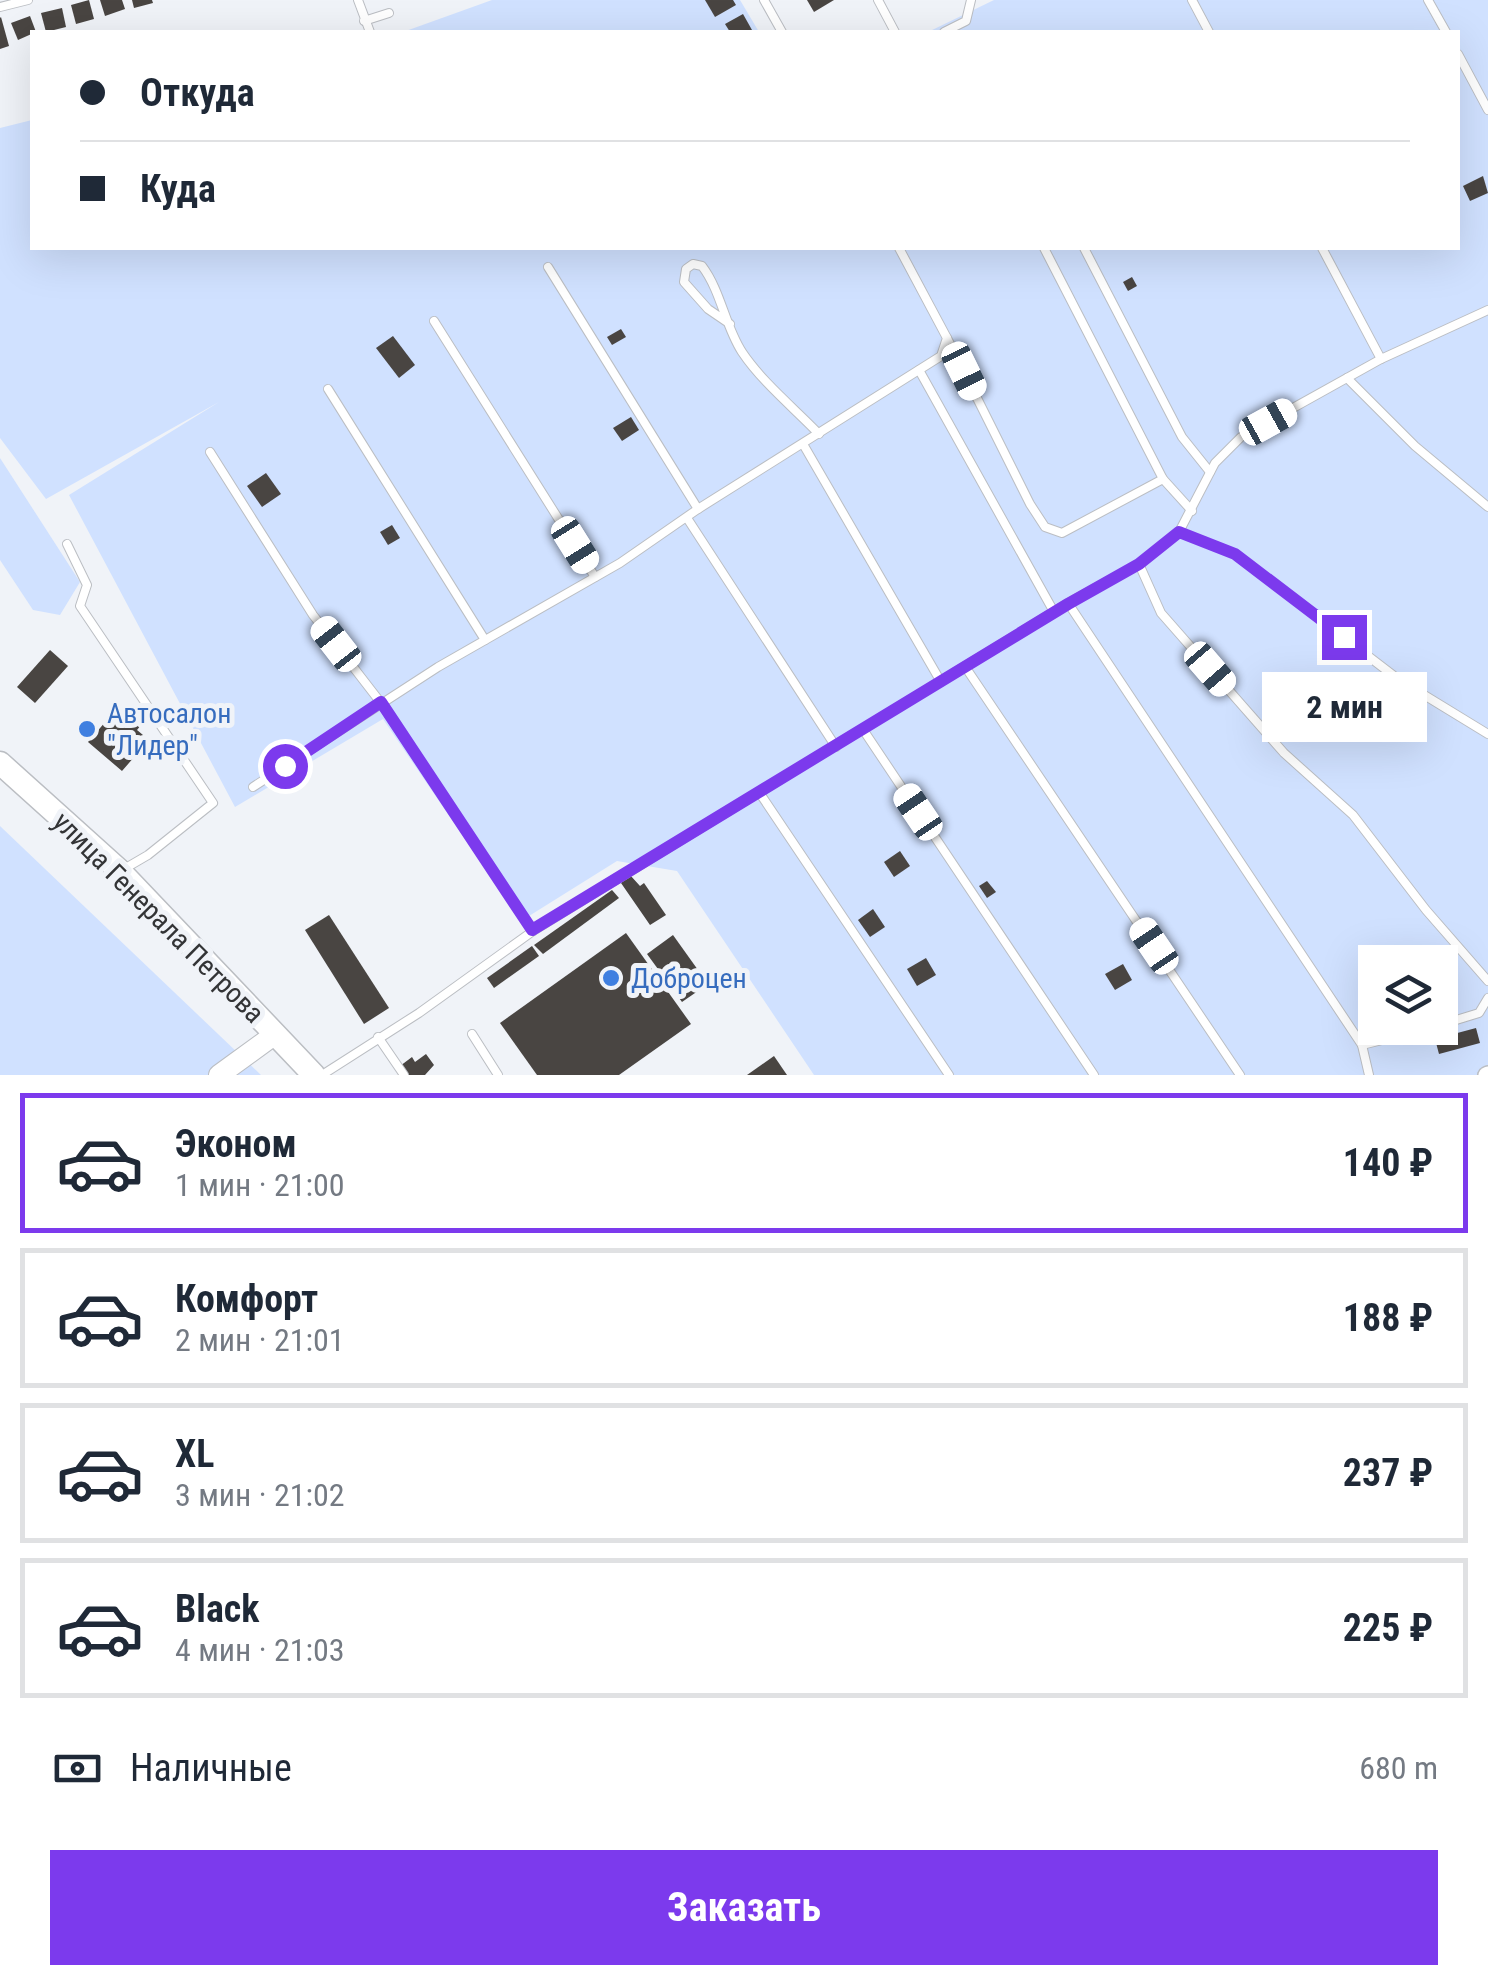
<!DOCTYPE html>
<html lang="ru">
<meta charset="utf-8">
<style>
:root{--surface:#fff;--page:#f6f6f7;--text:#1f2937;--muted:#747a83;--line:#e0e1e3;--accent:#7c3aed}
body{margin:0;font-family:"Roboto Condensed",sans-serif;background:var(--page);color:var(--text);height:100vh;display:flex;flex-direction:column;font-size:38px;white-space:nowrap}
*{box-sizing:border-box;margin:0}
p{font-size:32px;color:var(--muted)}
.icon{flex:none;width:55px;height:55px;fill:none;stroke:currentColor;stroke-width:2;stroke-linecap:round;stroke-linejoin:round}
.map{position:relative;height:1075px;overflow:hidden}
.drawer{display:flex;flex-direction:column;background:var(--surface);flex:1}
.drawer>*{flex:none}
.guide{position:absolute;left:30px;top:30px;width:1430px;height:220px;border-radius:0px;box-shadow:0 10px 40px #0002;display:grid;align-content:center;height:220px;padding:0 50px;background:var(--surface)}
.fabs{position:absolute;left:1358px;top:945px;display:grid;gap:20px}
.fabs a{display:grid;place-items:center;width:100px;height:100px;border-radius:0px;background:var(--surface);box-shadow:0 10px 40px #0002;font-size:50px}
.end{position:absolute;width:45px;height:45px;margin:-22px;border:12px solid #7c3aed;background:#fff;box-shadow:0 0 0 5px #fff}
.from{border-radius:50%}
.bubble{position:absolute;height:70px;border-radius:0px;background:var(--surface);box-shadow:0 10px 40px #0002;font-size:32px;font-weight:700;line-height:70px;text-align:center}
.car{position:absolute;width:30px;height:60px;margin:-30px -15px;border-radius:12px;box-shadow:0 0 8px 2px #0007;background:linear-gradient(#fff 24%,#345 0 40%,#fff 0 76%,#345 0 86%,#fff 0)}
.guide b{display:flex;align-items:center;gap:35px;height:95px;font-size:38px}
.guide b+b{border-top:2px solid var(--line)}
.guide i{width:25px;height:25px;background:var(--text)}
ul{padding:18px 0 0;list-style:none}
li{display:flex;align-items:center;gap:30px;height:140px;margin:0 20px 15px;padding:0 30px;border:5px solid var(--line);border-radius:0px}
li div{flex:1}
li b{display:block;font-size:38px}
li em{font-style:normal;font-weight:700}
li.current{border-color:var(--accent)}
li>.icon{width:90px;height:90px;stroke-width:1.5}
.pay{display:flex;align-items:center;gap:25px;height:110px;padding:0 50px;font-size:38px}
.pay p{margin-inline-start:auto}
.action{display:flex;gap:20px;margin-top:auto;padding:20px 50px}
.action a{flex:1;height:115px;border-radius:0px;background:var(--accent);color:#fff;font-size:40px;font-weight:700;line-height:115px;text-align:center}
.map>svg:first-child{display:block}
.green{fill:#d0e1ff;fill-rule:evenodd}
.building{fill:#494542}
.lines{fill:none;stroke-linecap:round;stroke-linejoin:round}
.service-casing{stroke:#bbbec3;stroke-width:10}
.minor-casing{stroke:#bbbec3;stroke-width:18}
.secondary-casing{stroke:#bbbec3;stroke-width:22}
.primary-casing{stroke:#bbbec3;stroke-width:25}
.service{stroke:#fff;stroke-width:8}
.minor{stroke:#fff;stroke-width:15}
.secondary{stroke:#fff;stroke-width:20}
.primary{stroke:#fff;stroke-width:22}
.route{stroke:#7c3aed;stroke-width:12}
.shop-dot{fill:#3f7fe0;stroke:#f0f3f8;stroke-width:4}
.labels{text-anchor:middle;stroke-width:10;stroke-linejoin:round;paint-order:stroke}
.shop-label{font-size:28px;fill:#366cbe;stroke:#f0f3f8;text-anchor:start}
.street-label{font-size:28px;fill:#333436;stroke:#f0f3f8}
</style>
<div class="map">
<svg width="1488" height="1075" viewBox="0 0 1488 1075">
<rect width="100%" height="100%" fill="#f0f3f8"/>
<g class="green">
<path d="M 492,0 L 740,0 L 759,32 L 403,32 Z"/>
<path d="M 994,0 L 1488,0 L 1488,1071 L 1480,1075 L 814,1075 L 677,871 L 617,861 L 521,921 L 383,719 L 235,807 L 69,495 L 219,402 L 46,499 L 0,438 L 0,128 L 32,120 L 32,248 L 1458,248 L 1458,32 L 928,32 ZM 1375,962 L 1440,962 L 1440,1028 L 1375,1028 Z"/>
<path d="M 0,458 L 80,582 L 60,615 L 33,610 L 0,560 Z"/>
<path d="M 0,826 L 261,1075 L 0,1075 Z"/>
</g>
<g class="building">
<path d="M 89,0 L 94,19 L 76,24 L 71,5 Z"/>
<path d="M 100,0 L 122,0 L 125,9 L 105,16 Z"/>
<path d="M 132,0 L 152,0 L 153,3 L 134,8 Z"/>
<path d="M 705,0 L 733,0 L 736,5 L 715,17 Z"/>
<path d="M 807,0 L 834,0 L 814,12 Z"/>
<path d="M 62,8 L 66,27 L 46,32 L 41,13 Z"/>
<path d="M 743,14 L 752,30 L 730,32 L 725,24 Z"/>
<path d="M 30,16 L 36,32 L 18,40 L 11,23 Z"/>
<path d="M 1,17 L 9,46 L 0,49 L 0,18 Z"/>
<path d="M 1483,176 L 1488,193 L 1470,201 L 1463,186 Z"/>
<path d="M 1132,277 L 1137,286 L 1128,291 L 1123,282 Z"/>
<path d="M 621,329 L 626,337 L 612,345 L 607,337 Z"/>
<path d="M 393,336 L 415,365 L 399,378 L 376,348 Z"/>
<path d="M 631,417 L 639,430 L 622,441 L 613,428 Z"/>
<path d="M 266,473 L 281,494 L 262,507 L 247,486 Z"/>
<path d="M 392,525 L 400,538 L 388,545 L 380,532 Z"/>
<path d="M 50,650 L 68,666 L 35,703 L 17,687 Z"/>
<path d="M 119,706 L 141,725 L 137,730 L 149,740 L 122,771 L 88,742 Z"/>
<path d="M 900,851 L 910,866 L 894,877 L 884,862 Z"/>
<path d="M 630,875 L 640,886 L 644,883 L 666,915 L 650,925 L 621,883 Z"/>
<path d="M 987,881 L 996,892 L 987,898 L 979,886 Z"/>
<path d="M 612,890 L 619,898 L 543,954 L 534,945 Z"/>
<path d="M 873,909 L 885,927 L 870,937 L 858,920 Z"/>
<path d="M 329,915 L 389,1008 L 364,1024 L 305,930 Z"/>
<path d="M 626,933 L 691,1024 L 619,1075 L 537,1075 L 500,1023 Z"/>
<path d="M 673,935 L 708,984 L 682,1002 L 647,954 Z"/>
<path d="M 532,946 L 539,956 L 494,988 L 487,978 Z"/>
<path d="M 926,958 L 936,975 L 917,986 L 907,969 Z"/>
<path d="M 1123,964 L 1132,980 L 1115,990 L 1105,974 Z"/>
<path d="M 1476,1028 L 1480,1043 L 1439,1054 L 1435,1039 Z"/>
<path d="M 426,1054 L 434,1065 L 425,1075 L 406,1075 L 400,1066 L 412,1057 L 415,1062 Z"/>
<path d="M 774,1056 L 787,1075 L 747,1075 Z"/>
</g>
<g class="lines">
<defs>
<g id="service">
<path d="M 358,0 L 370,32"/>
<path d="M 764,0 L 782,32"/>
<path d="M 878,0 L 895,32"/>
<path d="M 1192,0 L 1209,32"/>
<path d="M 1428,0 L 1446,32"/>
<path d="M 0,7 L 28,0"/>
<path d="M 364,21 L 389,13"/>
<path d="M 944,32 L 966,21 L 971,0"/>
<path d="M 1458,54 L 1488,110"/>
<path d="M 1044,248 L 1163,479 L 1192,511"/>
<path d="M 1084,248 L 1182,437 L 1210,472"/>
<path d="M 1322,248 L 1381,359"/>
<path d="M 548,267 L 698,509"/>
<path d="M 434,321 L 595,577"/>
<path d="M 730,324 L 708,309 L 684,282 L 686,269 L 693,264 L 702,266 C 721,291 725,326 742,352 C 762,382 794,408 819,434"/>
<path d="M 947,338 L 1030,504 L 1045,527 L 1062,533 L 1163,479"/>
<path d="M 919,370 L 1054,612"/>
<path d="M 1347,378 L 1415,446 L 1488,507"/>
<path d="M 328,389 L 485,640"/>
<path d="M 803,444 L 941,682"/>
<path d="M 210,452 L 313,615 L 381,703 L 533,931"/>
<path d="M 687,518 L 836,747"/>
<path d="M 1179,532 L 1235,554 L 1398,679 L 1488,734"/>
<path d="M 67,544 L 87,585 L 80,606 L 213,803 L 148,855 L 124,869"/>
<path d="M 1139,564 L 1161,613 L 1284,753 L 1353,815 L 1426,910 L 1488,981"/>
<path d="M 1068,603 L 1362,1045 L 1369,1075"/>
<path d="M 966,668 L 1240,1075"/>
<path d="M 864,731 L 1094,1075"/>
<path d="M 253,787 L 438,667 L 620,563 L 698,509 L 941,356 L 947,338 L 899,248"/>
<path d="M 759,792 L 949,1075"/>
<path d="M 1440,1025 L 1479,1013 L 1488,998"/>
<path d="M 472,1034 L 498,1075"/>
<path d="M 378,1037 L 404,1075"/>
<path d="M 1362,1045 L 1430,1028"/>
<path d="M 322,1075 L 419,1013 L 533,931 L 1068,603 L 1139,564 L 1179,532 L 1215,463 L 1241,437 L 1381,359 L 1488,310"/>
</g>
<path id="minor" d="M 1486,1075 L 1488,1074"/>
<path id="secondary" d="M 219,1075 L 274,1035"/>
<path id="primary" d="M 0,763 L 120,871 L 314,1075"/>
</defs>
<use href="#service" class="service-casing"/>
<use href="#minor" class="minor-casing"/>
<use href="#secondary" class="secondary-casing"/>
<use href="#primary" class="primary-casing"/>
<use href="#service" class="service"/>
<use href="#minor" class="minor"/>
<use href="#secondary" class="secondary"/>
<use href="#primary" class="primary"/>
</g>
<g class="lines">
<path class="route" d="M 285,766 L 381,702 L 532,930 L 1068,604 L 1139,564 L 1179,532 L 1235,554 L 1344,637"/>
</g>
<g class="shop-dot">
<circle cx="87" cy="729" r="10"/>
<circle cx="611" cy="978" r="10"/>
</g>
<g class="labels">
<g class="shop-label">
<text x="107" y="723">Автосалон<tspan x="107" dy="32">"Лидер"</tspan></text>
<text x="631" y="988">Доброцен</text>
</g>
<g class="street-label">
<text transform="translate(159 917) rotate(45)" y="10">улица Генерала Петрова</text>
</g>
</g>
</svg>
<div class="fabs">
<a><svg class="icon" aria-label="layers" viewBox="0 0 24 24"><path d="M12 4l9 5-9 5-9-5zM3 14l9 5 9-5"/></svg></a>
</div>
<i class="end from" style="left:285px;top:766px"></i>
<i class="end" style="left:1344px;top:637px"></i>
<div class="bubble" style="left:1262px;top:672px;width:165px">2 мин</div>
<i class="car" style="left:964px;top:371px;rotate:154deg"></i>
<i class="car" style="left:1268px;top:422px;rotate:61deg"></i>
<i class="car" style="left:575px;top:545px;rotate:148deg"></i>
<i class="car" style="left:336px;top:644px;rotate:322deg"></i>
<i class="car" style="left:1210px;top:669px;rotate:139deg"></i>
<i class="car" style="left:918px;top:812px;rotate:326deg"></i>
<i class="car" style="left:1154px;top:946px;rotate:326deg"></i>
<div class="guide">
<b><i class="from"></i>Откуда</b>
<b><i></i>Куда</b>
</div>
</div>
<section class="drawer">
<ul>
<li class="current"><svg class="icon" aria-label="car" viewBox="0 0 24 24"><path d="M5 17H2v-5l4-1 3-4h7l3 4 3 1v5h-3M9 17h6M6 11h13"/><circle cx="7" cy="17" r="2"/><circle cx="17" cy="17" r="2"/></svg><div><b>Эконом</b><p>1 мин · 21:00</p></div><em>140 ₽</em></li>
<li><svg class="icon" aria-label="car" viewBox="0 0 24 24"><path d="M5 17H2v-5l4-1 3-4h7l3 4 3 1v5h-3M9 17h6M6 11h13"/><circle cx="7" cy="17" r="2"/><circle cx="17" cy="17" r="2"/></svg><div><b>Комфорт</b><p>2 мин · 21:01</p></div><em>188 ₽</em></li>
<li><svg class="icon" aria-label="car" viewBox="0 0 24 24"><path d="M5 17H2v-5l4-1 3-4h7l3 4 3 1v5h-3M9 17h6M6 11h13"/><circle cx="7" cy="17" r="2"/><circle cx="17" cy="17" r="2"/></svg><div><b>XL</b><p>3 мин · 21:02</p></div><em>237 ₽</em></li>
<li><svg class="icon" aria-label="car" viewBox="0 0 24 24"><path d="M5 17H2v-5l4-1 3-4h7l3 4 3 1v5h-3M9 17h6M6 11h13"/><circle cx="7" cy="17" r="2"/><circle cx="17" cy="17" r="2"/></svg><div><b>Black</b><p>4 мин · 21:03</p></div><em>225 ₽</em></li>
</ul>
<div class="pay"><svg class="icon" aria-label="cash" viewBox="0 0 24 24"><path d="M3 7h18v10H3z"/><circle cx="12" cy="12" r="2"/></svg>Наличные<p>680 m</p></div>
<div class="action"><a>Заказать</a></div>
</section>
